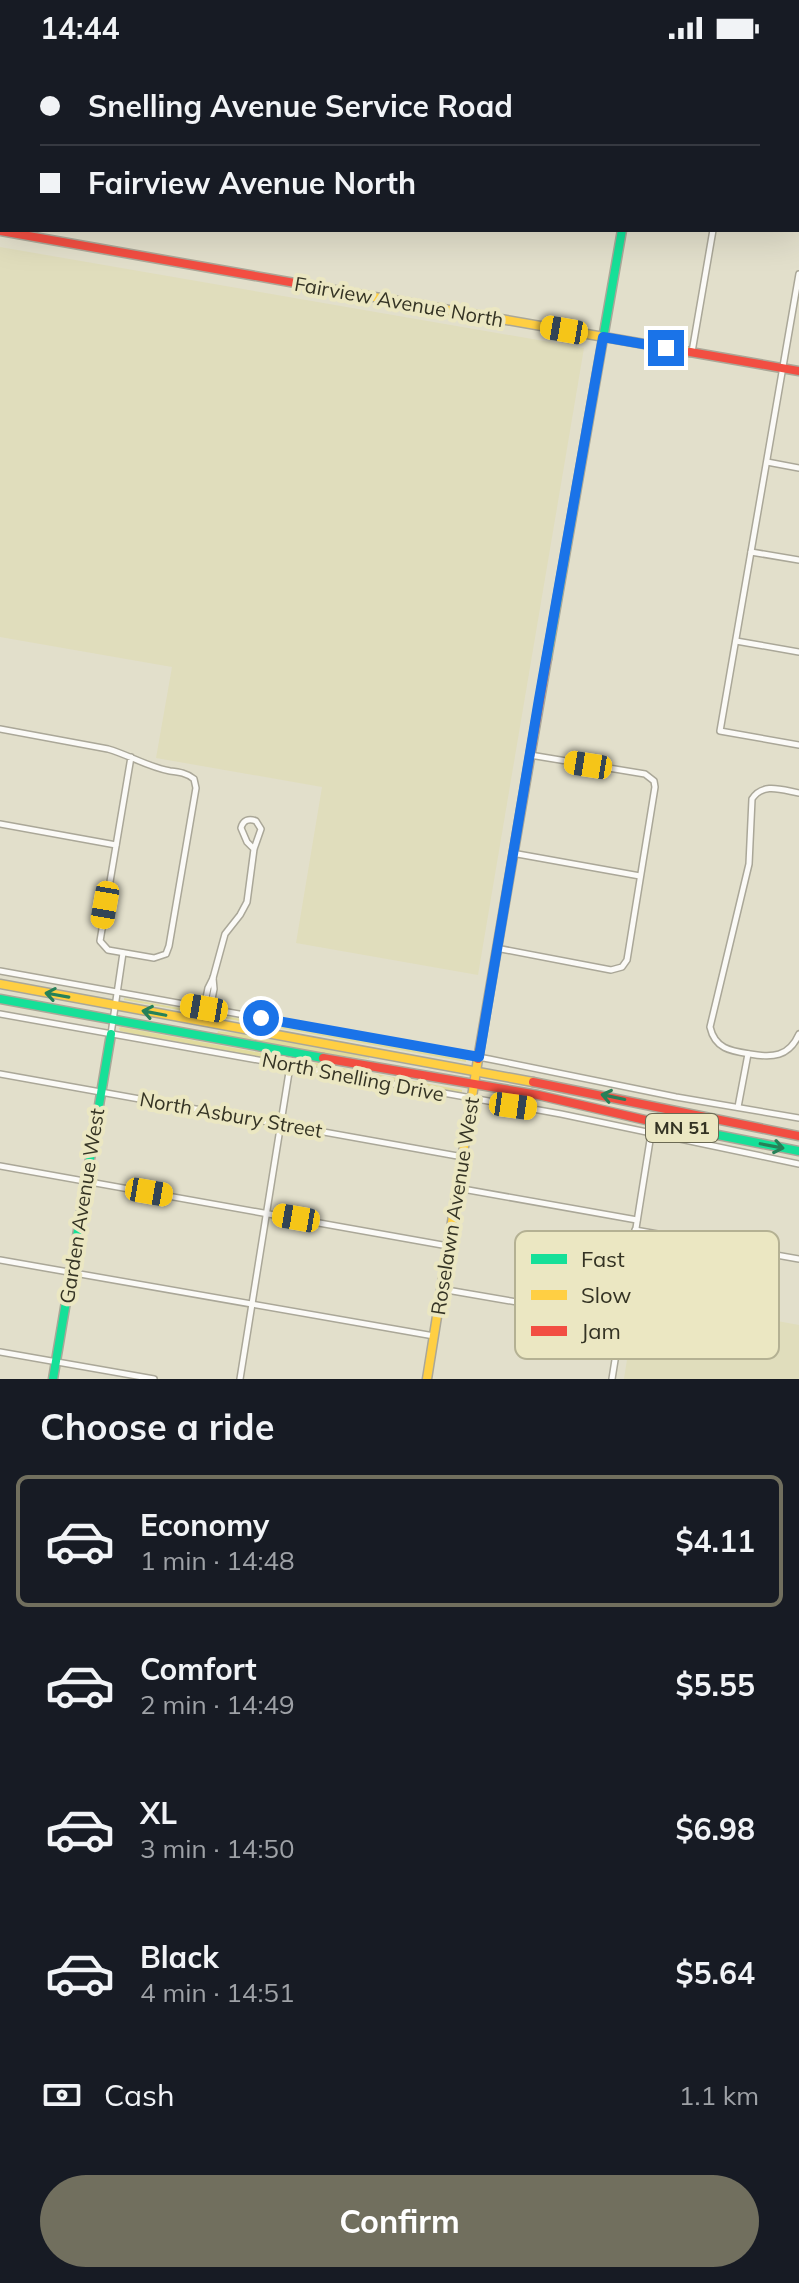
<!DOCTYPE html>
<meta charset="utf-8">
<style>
:root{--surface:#171b24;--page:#20242c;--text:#f1f3f6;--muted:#9ea1a6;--line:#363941;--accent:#716f5e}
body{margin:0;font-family:Mulish,sans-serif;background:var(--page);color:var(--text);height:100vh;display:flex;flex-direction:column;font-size:30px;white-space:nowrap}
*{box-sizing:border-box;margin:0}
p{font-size:26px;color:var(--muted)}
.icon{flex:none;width:44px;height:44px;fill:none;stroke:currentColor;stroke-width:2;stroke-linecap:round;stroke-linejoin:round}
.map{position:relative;height:1323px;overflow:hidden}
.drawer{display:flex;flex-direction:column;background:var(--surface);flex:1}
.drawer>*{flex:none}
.hud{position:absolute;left:0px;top:0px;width:800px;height:176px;box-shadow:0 8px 32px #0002;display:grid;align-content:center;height:176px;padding:0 40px;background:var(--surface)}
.end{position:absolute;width:36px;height:36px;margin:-18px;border:10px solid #1a73e8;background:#fff;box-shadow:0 0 0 4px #fff}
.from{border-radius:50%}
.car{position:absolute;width:24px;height:48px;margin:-24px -12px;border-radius:10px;box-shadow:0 0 6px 2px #0007;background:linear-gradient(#f5c518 24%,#345 0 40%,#f5c518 0 76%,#345 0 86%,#f5c518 0)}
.hud b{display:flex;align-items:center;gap:28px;height:76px;font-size:30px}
.hud b+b{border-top:2px solid var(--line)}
.hud i{width:20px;height:20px;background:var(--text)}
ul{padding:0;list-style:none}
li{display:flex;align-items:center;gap:24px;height:132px;margin:0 16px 12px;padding:0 24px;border:4px solid transparent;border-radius:12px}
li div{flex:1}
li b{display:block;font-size:30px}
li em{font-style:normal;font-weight:700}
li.on{border-color:var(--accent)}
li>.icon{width:72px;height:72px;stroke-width:1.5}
h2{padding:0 40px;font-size:36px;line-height:96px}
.pay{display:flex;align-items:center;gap:20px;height:88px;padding:0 40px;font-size:30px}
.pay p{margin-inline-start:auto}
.primary-button{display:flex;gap:16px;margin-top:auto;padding:16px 40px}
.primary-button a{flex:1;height:92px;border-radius:48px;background:var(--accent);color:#fff;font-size:32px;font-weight:700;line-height:92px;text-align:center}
.status{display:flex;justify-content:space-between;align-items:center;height:56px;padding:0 40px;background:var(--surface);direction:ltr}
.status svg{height:22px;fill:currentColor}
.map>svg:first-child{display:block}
.built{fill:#e0ddbc}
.green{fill:#e1db9e}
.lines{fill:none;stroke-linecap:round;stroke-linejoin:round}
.street-casing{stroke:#aaa798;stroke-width:8}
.fast-casing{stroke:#aaa798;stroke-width:11}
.slow-casing{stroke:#aaa798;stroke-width:11}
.jam-casing{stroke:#aaa798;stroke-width:11}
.street{stroke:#fbfaf7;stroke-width:5}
.fast{stroke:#16e098;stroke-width:8}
.slow{stroke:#ffcf43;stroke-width:8}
.jam{stroke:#f24e42;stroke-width:8}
.oneway{stroke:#268158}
.route{stroke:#1a73e8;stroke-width:10}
.labels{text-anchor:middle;stroke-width:8;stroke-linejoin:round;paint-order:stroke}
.shield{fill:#ebe7c2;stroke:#6b6953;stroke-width:2}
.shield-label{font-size:18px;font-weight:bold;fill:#343324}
.street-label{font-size:20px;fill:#343324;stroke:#ebe7c2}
.key{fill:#ebe7c2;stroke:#b4b193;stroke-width:2}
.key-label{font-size:22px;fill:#343324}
</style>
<div class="status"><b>14:44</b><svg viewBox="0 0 49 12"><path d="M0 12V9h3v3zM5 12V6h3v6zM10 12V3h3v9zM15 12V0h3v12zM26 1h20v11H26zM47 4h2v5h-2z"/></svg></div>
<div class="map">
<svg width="799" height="1323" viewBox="0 0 799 1323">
<rect width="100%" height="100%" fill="#e2dfcb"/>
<g class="built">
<path d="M 0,191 L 584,292 L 478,919 L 296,887 L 322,731 L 156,702 L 172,611 L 0,581 Z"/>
<path d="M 637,1239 L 799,1269 L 799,1323 L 624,1323 Z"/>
</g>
<g class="green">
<path d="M 124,942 L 450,1000 L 466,1003 L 466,1006 L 124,944 Z"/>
<path d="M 121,971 L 462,1034 L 462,1037 L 139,979 L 120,975 L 119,972 Z"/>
<path d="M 218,975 L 254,979 L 370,1000 L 369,1003 L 333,999 L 217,978 Z"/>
</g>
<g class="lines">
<defs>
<g id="street">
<path d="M 332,0 L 343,2"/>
<path d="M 0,34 L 2,34"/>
<path d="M 798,82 L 799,82"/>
<path d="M 798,164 L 799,164"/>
<path d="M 799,218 L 720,675 L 799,689"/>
<path d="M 692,296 L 713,174"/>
<path d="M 767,406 L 799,412"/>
<path d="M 751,496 L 799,504"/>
<path d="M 736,585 L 799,596"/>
<path d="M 0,673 L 108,693 C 129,699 148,711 170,715 C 179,716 187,717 194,723 L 196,732 L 169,890 L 166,898 L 154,902 L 108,894 L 100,885 L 131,701"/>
<path d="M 799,737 C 782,734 763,726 752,743 L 749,808 L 710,971 C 715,993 731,995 750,998 C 772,1002 789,1001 799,978"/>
<path d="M 0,768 L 116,789"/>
<path d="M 512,797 L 640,820"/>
<path d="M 496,892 L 611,914 L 622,911 L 627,904 L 655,731 L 654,725 L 645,718 L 530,699"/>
<path d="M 0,915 L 489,1003 L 676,1041 L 799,1062"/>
<path d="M 204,952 L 208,932 L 213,922 L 225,878 L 240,859 L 247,846 L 254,793 L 261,773 L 256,765 C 249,762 243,764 241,772 L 247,786 L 254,793"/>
<path d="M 210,953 L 214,933 L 213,922"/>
<path d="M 0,958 L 561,1058 L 799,1108"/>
<path d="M 111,978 L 123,897"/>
<path d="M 0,1018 L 463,1101"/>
<path d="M 738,1051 L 748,998"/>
<path d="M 0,1110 L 448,1190"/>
<path d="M 457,1132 L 637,1164"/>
<path d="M 635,1174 L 799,1203"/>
<path d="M 0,1204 L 434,1280"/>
<path d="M 441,1233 L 621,1264"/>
<path d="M 0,1296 L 154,1323"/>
<path d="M 240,1323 L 290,1010"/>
<path d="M 612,1323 L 651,1078"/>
</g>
<g id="fast">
<path d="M 651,0 L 651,2"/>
<path d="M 547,603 L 622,174"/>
<path d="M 0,943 L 323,1002"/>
<path d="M 667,1069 L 799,1095"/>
<path d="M 53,1323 L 111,978"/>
</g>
<g id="slow">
<path d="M 363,239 L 690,296"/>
<path d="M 0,928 L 533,1026"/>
<path d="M 427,1323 L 478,1003"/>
</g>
<g id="jam">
<path d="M 0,175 L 363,239"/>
<path d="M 690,296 L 799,315"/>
<path d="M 323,1002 L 538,1039 L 667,1069"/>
<path d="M 478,1003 L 547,603"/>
<path d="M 533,1026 L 799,1080"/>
</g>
</defs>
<use href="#street" class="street-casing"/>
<use href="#fast" class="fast-casing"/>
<use href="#slow" class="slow-casing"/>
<use href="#jam" class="jam-casing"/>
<use href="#street" class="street"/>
<use href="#fast" class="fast"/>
<use href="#slow" class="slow"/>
<use href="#jam" class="jam"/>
</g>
<defs><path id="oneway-shaft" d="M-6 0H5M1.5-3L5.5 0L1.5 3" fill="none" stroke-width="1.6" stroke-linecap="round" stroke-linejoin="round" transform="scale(2)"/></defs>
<g class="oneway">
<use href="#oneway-shaft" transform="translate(57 939) rotate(-170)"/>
<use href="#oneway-shaft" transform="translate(154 957) rotate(-169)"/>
<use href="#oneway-shaft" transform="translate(613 1041) rotate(-168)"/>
<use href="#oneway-shaft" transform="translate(772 1090) rotate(11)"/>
</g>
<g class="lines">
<path class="route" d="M 261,962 L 479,1001 L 539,643 L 603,281 L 666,292"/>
</g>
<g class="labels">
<rect class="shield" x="646" y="1058" width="72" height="28" rx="6"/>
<g class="shield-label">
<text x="682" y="1078">MN 51</text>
</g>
<g class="street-label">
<text transform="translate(399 246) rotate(10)" y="7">Fairview Avenue North</text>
<text transform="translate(353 1021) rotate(11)" y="7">North Snelling Drive</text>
<text transform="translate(231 1059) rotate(10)" y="7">North Asbury Street</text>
<text transform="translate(82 1150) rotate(-81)" y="7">Garden Avenue West</text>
<text transform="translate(455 1150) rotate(-81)" y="7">Roselawn Avenue West</text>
</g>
</g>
<rect x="515" y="1175" width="264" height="128" rx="12" class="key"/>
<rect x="531" y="1198" width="36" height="10" fill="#16e098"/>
<rect x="531" y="1234" width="36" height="10" fill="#ffcf43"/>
<rect x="531" y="1270" width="36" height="10" fill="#f24e42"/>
<g class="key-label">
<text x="581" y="1211">Fast</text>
<text x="581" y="1247">Slow</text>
<text x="581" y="1283">Jam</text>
</g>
</svg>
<i class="end from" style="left:261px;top:962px"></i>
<i class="end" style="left:666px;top:292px"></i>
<i class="car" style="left:564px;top:274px;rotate:280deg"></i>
<i class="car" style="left:588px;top:709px;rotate:279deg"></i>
<i class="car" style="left:105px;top:849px;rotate:190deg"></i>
<i class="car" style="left:204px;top:952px;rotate:280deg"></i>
<i class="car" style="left:513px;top:1050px;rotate:98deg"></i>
<i class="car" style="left:149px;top:1136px;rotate:100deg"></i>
<i class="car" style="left:296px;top:1162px;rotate:280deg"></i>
<div class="hud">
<b><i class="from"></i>Snelling Avenue Service Road</b>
<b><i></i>Fairview Avenue North</b>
</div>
</div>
<section class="drawer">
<h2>Choose a ride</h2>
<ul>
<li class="on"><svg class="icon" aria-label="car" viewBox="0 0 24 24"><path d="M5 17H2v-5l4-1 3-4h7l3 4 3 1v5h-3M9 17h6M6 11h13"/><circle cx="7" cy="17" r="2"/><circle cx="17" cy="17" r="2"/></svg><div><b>Economy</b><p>1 min · 14:48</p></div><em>$4.11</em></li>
<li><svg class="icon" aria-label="car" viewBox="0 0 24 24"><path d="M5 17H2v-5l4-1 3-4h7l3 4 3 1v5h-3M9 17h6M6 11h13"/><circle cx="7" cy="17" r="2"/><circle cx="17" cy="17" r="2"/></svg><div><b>Comfort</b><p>2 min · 14:49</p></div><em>$5.55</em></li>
<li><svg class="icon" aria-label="car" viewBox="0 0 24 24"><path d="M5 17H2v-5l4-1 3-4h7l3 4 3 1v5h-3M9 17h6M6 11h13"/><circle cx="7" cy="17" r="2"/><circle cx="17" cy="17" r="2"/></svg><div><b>XL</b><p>3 min · 14:50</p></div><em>$6.98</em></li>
<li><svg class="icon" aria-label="car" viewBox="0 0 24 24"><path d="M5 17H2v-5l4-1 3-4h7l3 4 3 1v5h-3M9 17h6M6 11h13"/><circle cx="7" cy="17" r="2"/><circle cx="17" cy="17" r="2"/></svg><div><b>Black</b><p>4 min · 14:51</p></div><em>$5.64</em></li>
</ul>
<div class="pay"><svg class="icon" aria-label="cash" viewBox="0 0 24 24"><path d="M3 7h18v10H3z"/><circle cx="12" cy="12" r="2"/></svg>Cash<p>1.1 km</p></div>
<div class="primary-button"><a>Confirm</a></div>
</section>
